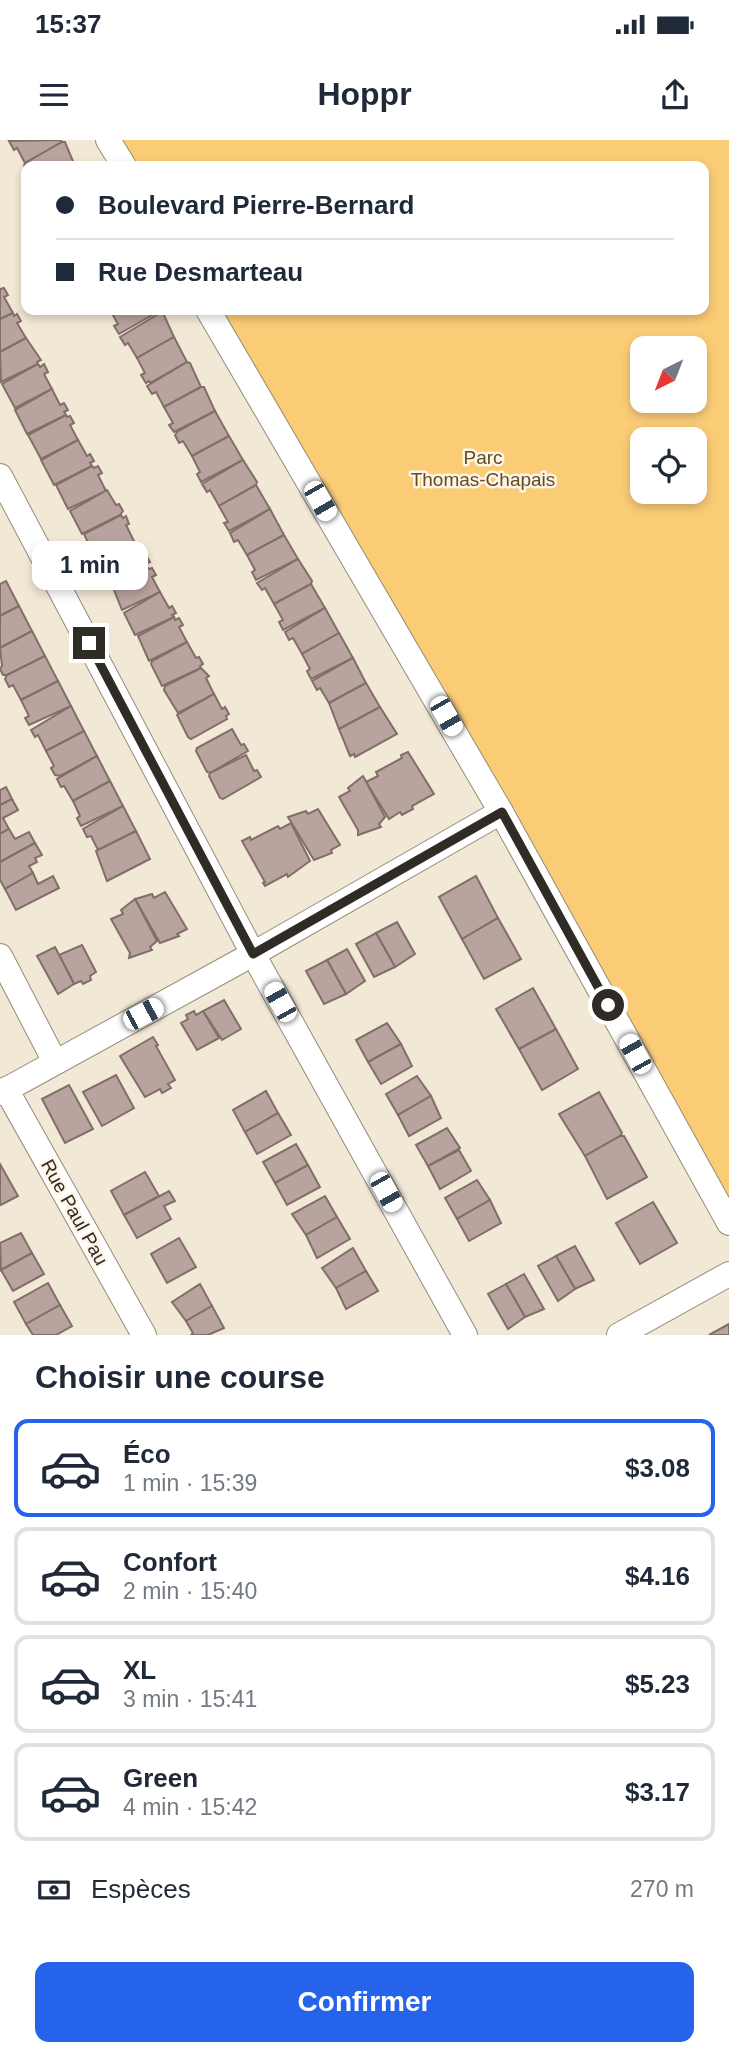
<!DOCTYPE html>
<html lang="fr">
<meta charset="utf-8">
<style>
:root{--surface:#fff;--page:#f6f6f7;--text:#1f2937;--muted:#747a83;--line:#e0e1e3;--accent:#2563eb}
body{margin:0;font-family:Helvetica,sans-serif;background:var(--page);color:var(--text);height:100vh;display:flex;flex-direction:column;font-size:26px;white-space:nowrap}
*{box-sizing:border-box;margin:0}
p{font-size:23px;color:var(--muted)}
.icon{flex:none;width:38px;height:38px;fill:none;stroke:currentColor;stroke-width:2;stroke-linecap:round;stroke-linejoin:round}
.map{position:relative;height:1195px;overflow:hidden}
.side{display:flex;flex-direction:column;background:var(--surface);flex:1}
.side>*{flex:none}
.banner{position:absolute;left:21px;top:21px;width:688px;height:154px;border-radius:14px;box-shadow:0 4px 10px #0003;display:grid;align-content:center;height:154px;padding:0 35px;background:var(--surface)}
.needle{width:46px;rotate:222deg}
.buttons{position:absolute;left:630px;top:196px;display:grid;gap:14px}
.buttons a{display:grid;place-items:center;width:77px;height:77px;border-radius:14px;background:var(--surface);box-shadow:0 4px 10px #0003;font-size:35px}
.end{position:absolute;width:32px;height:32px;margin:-16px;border:9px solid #2f2c25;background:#fff;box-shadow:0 0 0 4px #fff}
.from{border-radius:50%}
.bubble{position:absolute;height:49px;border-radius:14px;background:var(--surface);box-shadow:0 4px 10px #0003;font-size:23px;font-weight:700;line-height:49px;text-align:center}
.car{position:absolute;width:21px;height:42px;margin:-21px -10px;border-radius:9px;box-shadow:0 0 5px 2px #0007;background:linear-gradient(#fff 24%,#345 0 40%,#fff 0 76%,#345 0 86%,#fff 0)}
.banner b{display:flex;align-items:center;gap:24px;height:66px;font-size:26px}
.banner b+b{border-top:2px solid var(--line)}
.banner i{width:18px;height:18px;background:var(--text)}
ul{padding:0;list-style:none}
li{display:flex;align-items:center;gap:21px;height:98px;margin:0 14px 10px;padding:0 21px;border:4px solid var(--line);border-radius:14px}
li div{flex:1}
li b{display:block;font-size:26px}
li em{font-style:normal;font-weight:700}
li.on{border-color:var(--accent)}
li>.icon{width:63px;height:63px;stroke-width:1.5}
h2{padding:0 35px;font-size:32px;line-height:84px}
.pay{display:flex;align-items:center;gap:18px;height:77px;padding:0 35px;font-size:26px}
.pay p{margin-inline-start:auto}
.action{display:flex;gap:14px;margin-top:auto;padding:14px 35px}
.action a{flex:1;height:80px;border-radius:14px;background:var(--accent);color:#fff;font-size:28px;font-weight:700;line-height:80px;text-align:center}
.status{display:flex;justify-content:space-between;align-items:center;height:49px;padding:0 35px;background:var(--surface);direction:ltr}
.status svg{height:19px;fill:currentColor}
header{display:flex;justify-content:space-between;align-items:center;height:91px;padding:0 35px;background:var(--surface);font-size:32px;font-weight:700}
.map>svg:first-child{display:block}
.green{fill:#fbcc76;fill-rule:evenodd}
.building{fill:#b9a39e;stroke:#826e69;stroke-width:2}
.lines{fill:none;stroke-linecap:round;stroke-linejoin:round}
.minor-casing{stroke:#948b7a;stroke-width:26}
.minor{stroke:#fff;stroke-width:24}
.route{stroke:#2f2c25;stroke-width:9}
.labels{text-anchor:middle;stroke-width:5;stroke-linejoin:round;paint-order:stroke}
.park-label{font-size:19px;fill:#614c24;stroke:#fef5e7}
.street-label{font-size:19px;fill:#2f2c25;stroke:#fef5e7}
</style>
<div class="status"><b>15:37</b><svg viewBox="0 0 49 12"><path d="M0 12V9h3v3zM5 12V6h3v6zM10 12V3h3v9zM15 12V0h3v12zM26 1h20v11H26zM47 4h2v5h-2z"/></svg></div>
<header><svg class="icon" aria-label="menu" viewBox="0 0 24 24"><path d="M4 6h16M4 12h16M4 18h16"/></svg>Hoppr<svg class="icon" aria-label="share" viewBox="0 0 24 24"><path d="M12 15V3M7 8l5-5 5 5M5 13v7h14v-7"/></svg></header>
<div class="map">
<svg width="729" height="1195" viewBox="0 0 729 1195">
<rect width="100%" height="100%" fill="#f2e8d6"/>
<path class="green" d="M 108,0 L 729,0 L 729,1081 L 208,170 L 704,170 L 704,26 L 124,26 ZM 642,208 L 695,208 L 695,261 L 642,261 ZM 642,299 L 695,299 L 695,352 L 642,352 Z"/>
<g class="building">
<path d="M 61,0 L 62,2 L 25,23 L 17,8 L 14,10 L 9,1 Z"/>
<path d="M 62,2 L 65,2 L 75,26 L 26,26 L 26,30 L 24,25 L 27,22 Z"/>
<path d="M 4,148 L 8,155 L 4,157 L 13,173 L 0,179 L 0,149 Z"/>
<path d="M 110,170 L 161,170 L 119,194 L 114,186 L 118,184 Z"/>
<path d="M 13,173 L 14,176 L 17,174 L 21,181 L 17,183 L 26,198 L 0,212 L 0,179 Z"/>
<path d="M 160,173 L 163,173 L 174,197 L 137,218 L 128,203 L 125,205 L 120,197 Z"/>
<path d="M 174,197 L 187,222 L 150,243 L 149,241 L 146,243 L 141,235 L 145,233 L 137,218 Z"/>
<path d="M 26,198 L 41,220 L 37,222 L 38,224 L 1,242 L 0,212 Z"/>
<path d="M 187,222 L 190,223 L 201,247 L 164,267 L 156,252 L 152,254 L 147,246 Z"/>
<path d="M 38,224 L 40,227 L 44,224 L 48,232 L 44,234 L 52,249 L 15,268 L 2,244 Z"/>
<path d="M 201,247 L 204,247 L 215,271 L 174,292 L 169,285 L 173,283 L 164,267 Z"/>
<path d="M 52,249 L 60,265 L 64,263 L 68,270 L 64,272 L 66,275 L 27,294 L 15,270 Z"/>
<path d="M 215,271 L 229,296 L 192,316 L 183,301 L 179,303 L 175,295 L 178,291 Z"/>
<path d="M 66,275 L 67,277 L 70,276 L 74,283 L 70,285 L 78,300 L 41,319 L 28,295 Z"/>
<path d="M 229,296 L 243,320 L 201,342 L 197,334 L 200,332 L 192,316 Z"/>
<path d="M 78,300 L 87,316 L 90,314 L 94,321 L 90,323 L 92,326 L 54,345 L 41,320 Z"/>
<path d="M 243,320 L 257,342 L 256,345 L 219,366 L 210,350 L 207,352 L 202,344 Z"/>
<path d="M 92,326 L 94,328 L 98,326 L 102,333 L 98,335 L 106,351 L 68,369 L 56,345 Z"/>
<path d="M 256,345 L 270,369 L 229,391 L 224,383 L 228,382 L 219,366 Z"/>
<path d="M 107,350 L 116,365 L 119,364 L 123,371 L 120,375 L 82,394 L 70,371 Z"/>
<path d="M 270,369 L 284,395 L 247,415 L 238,400 L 234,402 L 230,393 Z"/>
<path d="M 121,375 L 123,378 L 126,376 L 129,384 L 126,385 L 134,401 L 96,420 L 84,394 Z"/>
<path d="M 284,395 L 298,419 L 256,440 L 252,432 L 255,430 L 247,415 Z"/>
<path d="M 134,401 L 143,417 L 146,415 L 150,422 L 146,424 L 147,427 L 110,445 L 98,419 Z"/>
<path d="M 298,419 L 312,441 L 311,444 L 274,464 L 265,448 L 262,450 L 257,443 Z"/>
<path d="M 147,427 L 149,429 L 152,428 L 156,435 L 152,437 L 160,452 L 122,470 L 112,445 Z"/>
<path d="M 6,441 L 19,466 L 0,476 L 0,444 Z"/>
<path d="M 311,444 L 325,468 L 283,490 L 279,482 L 283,480 L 274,464 Z"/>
<path d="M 160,452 L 169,468 L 172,466 L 176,473 L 172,475 L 174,477 L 135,495 L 124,473 Z"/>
<path d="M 19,466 L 32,491 L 0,508 L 0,476 Z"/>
<path d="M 325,468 L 339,493 L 302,514 L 293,498 L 289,500 L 285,492 Z"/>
<path d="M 174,477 L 175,480 L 179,478 L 183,485 L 179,487 L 187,502 L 149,521 L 138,496 Z"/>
<path d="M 32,491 L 45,516 L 7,535 L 3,535 L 0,529 L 2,526 L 0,508 Z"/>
<path d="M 339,493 L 353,518 L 311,539 L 307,531 L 310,529 L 302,514 Z"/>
<path d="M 187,502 L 196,518 L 199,517 L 203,524 L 200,526 L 201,528 L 162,546 L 151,524 L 152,521 Z"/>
<path d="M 45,516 L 58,541 L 21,560 L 13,545 L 9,547 L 5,539 L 7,535 Z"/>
<path d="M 353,518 L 366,543 L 329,563 L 320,548 L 317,550 L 312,541 Z"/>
<path d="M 201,528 L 209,536 L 206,538 L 214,554 L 178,573 L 164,550 L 165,546 Z"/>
<path d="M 58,541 L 71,566 L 29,585 L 25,578 L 29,576 L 21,560 Z"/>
<path d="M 366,543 L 380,567 L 339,589 L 329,563 Z"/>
<path d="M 214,554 L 222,569 L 225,567 L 229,574 L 226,576 L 227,579 L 191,599 L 188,597 L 177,575 Z"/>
<path d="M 71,566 L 84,591 L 46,611 L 38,595 L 35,597 L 31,590 Z"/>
<path d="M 380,567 L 397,594 L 355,617 L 354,614 L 350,616 L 339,589 Z"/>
<path d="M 232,589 L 241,605 L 244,604 L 248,611 L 210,633 L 207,632 L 196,611 L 197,608 Z"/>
<path d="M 84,591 L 97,616 L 60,636 L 55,635 L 51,628 L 54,626 L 46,611 Z"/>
<path d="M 408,612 L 434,654 L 412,666 L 413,669 L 402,675 L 400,672 L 389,679 L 366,642 L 378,636 L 376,632 L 402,618 L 401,615 Z"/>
<path d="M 246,615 L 254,631 L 257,630 L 261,637 L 223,659 L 220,658 L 209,636 L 210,633 Z"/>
<path d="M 97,616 L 110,641 L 73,661 L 64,646 L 61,647 L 57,639 Z"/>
<path d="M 363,636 L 385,677 L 379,684 L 381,687 L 358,695 L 358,690 L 339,657 L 350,651 L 348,648 Z"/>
<path d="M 110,641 L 123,666 L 81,686 L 77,678 L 80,676 L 73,661 Z"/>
<path d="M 6,647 L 12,659 L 0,665 L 0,650 Z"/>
<path d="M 12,659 L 18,670 L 3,678 L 9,689 L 0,694 L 0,665 Z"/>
<path d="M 123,666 L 136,691 L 98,710 L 91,696 L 87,697 L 83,689 Z"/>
<path d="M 318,669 L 340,705 L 331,710 L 332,713 L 314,720 L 288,677 L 306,671 L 308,674 Z"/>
<path d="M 291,683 L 310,721 L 288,737 L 287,734 L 265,746 L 263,743 L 265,742 L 242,701 L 250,697 L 251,700 L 278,686 L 280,689 Z"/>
<path d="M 9,689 L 15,699 L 29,692 L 35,703 L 0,722 L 0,694 Z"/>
<path d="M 136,691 L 150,719 L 107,741 L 96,711 Z"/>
<path d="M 35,703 L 42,715 L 35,718 L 37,722 L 29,726 L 33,733 L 5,749 L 0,740 L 0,722 Z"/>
<path d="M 33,733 L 38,744 L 53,736 L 59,748 L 16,770 L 5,749 Z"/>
<path d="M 476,736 L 498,778 L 462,799 L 439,757 Z"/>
<path d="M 165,752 L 187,789 L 177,794 L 179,796 L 160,803 L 135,759 L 152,754 L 154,758 Z"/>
<path d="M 135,759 L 157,801 L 150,807 L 152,810 L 129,818 L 130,813 L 111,779 L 123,774 L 121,770 Z"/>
<path d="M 498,778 L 521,819 L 484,839 L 462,799 Z"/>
<path d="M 397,782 L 415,814 L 395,827 L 376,793 Z"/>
<path d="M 376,793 L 395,827 L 374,837 L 356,804 Z"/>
<path d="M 82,805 L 96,832 L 90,836 L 91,840 L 83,844 L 81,841 L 74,844 L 59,815 Z"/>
<path d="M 55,807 L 74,844 L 58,854 L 37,816 Z"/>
<path d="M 347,809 L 365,841 L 346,854 L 327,820 Z"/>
<path d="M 327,820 L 346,854 L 324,864 L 306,831 Z"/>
<path d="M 533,848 L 556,889 L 519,909 L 496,869 Z"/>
<path d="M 224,860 L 241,889 L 222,900 L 203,871 Z"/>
<path d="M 194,871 L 196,875 L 203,871 L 219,898 L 197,910 L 181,883 L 188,879 L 186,875 Z"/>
<path d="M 387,883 L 401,904 L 368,922 L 356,900 Z"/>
<path d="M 556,889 L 578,929 L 542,950 L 519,909 Z"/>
<path d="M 153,897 L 158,905 L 156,906 L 175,940 L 168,944 L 171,948 L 162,953 L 160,949 L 145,957 L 120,916 Z"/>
<path d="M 401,904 L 412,926 L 381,944 L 368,922 Z"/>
<path d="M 116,935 L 134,968 L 102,986 L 83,952 Z"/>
<path d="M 417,936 L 431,956 L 398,975 L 386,954 Z"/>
<path d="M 69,945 L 93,989 L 65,1003 L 42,959 Z"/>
<path d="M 266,951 L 278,973 L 245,992 L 233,970 Z"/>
<path d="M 599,952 L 622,993 L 620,996 L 585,1016 L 559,974 Z"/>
<path d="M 431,956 L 441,978 L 409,996 L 398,975 Z"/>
<path d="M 278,973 L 291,995 L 257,1014 L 245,992 Z"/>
<path d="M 447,988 L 460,1008 L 428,1026 L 416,1005 Z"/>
<path d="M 620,996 L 624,996 L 647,1037 L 607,1059 L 585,1016 Z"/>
<path d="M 296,1004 L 308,1025 L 275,1043 L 263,1022 Z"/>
<path d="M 459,1010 L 471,1031 L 440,1049 L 428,1026 Z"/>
<path d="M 0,1024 L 18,1056 L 1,1065 L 0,1063 Z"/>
<path d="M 308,1025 L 320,1047 L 287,1065 L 275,1043 Z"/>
<path d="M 145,1032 L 159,1056 L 124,1075 L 111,1051 Z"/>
<path d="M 477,1040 L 490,1060 L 457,1079 L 445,1058 Z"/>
<path d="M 169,1051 L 175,1061 L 164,1066 L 171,1079 L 137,1098 L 124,1075 Z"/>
<path d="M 325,1056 L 337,1077 L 306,1095 L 292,1074 Z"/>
<path d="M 490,1060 L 501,1083 L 469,1101 L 457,1079 Z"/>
<path d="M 653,1062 L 677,1103 L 640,1124 L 616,1083 Z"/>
<path d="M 337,1077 L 350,1099 L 317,1118 L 306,1095 Z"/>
<path d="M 21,1093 L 32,1113 L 1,1130 L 0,1103 Z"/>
<path d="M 179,1098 L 196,1127 L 167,1143 L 151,1114 Z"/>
<path d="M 575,1106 L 594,1140 L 575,1149 L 556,1116 Z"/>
<path d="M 353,1108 L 366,1131 L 336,1148 L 322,1128 Z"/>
<path d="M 32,1113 L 44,1134 L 13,1151 L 1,1130 Z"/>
<path d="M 556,1116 L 575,1149 L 558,1161 L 538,1126 Z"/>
<path d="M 366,1131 L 378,1151 L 346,1169 L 336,1148 Z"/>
<path d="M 524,1134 L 544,1169 L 525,1177 L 506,1144 Z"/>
<path d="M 48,1143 L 60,1165 L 26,1184 L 14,1162 Z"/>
<path d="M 200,1144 L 212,1166 L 186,1181 L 172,1162 Z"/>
<path d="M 506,1144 L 525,1177 L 508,1189 L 488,1154 Z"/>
<path d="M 60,1165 L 72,1186 L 56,1195 L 33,1195 L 26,1184 Z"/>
<path d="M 212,1166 L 224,1188 L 208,1195 L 191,1195 L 193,1193 L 186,1181 Z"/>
<path d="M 729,1184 L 729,1195 L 709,1195 Z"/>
</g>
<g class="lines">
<defs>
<g id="minor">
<path d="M 108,0 L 124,26"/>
<path d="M 208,170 L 501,672 L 729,1083"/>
<path d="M 0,336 L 253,814 L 465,1195"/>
<path d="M 0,816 L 55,922"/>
<path d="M 6,949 L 144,1195"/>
<path d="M 0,953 L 253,814 L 501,672"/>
<path d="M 619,1195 L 729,1134"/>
</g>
</defs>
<use href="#minor" class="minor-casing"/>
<use href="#minor" class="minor"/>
</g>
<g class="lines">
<path class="route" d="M 89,503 L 253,814 L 502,672 L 608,865"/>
</g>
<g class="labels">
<g class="park-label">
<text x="483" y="324">Parc<tspan x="483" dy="22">Thomas-Chapais</tspan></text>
</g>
<g class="street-label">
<text transform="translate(75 1072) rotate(61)" y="7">Rue Paul Pau</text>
</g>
</g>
</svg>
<div class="buttons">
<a><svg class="needle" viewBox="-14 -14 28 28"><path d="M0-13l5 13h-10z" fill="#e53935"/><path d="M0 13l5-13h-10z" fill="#747a83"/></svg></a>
<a><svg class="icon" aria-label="locate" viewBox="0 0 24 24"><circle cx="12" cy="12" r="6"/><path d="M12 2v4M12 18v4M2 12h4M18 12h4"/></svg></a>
</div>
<i class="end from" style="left:608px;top:865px"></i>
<i class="end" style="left:89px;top:503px"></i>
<div class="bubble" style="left:32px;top:401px;width:116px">1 min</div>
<i class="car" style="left:320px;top:361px;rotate:150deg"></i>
<i class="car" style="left:446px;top:576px;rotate:150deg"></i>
<i class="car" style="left:280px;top:862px;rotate:331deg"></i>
<i class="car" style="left:143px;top:874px;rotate:62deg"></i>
<i class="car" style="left:635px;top:914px;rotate:331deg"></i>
<i class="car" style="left:386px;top:1052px;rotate:151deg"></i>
<div class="banner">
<b><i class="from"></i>Boulevard Pierre-Bernard</b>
<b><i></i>Rue Desmarteau</b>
</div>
</div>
<section class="side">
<h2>Choisir une course</h2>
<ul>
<li class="on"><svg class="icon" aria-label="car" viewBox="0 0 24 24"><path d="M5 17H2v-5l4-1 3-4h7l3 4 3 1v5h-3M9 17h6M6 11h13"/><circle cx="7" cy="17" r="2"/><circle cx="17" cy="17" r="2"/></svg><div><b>Éco</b><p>1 min · 15:39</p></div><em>$3.08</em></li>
<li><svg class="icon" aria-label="car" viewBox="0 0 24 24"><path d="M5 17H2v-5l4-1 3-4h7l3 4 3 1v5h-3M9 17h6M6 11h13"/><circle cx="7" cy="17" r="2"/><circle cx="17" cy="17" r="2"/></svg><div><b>Confort</b><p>2 min · 15:40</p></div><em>$4.16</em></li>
<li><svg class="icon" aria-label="car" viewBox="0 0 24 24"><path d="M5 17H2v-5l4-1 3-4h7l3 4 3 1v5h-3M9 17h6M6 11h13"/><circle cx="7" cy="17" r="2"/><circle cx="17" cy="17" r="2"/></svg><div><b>XL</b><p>3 min · 15:41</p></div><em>$5.23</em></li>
<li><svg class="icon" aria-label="car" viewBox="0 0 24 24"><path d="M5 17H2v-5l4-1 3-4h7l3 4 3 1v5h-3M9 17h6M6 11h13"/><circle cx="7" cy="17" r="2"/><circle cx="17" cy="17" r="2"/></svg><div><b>Green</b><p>4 min · 15:42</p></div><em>$3.17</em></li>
</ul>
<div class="pay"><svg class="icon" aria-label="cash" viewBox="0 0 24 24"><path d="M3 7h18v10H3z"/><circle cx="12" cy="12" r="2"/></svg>Espèces<p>270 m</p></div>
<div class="action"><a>Confirmer</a></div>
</section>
